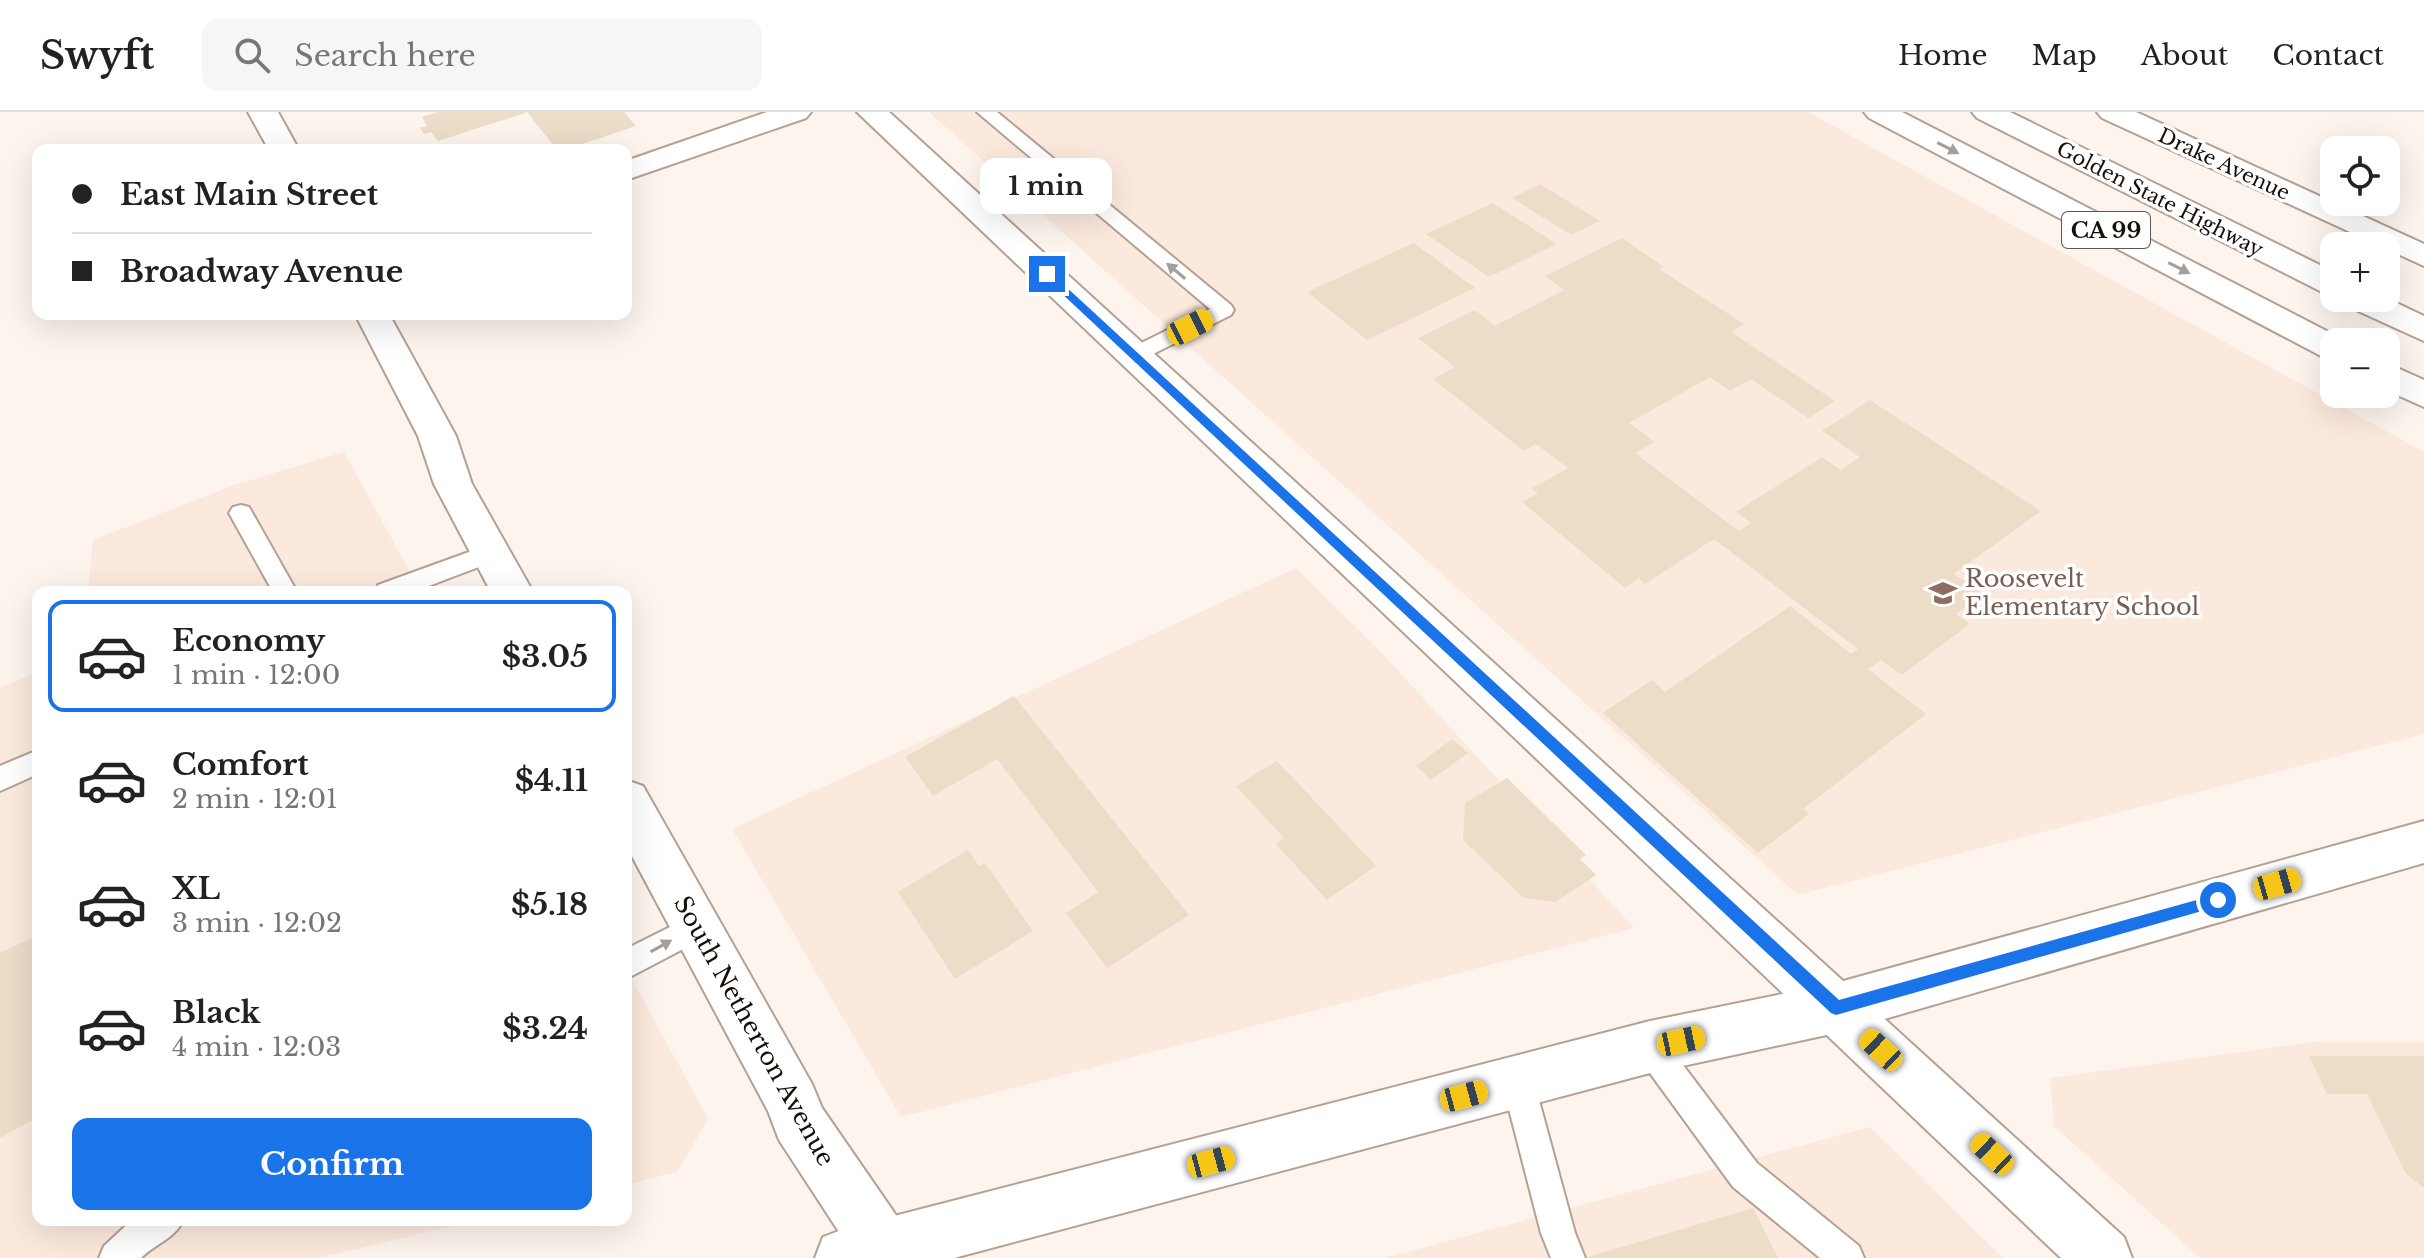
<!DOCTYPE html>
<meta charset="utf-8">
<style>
:root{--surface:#fff;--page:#f6f6f6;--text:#222;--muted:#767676;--line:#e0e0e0;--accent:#1a73e8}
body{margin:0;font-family:"Libre Baskerville",serif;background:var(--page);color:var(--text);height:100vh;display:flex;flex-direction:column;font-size:30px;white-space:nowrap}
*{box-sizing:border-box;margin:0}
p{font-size:26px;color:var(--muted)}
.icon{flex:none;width:44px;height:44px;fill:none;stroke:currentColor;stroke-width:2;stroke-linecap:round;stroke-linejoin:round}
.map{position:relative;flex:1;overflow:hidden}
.drawer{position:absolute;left:32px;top:474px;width:600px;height:640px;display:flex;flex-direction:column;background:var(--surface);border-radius:16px;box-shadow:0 8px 32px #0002}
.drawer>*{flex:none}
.guide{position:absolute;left:32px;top:32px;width:600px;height:176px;border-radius:16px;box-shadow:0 8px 32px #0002;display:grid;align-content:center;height:176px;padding:0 40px;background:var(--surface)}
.buttons{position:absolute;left:2320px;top:24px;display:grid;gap:16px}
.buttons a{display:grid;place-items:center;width:80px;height:80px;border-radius:16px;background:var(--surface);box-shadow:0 8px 32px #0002;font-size:40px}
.end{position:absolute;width:36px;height:36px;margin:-18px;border:10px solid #1a73e8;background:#fff;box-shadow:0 0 0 4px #fff}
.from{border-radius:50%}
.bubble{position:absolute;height:56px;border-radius:16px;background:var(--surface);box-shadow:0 8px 32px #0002;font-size:26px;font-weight:700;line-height:56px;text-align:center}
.car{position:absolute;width:24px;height:48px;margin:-24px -12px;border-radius:10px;box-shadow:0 0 6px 2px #0007;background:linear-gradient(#f5c518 24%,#345 0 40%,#f5c518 0 76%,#345 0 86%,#f5c518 0)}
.guide b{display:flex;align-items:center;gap:28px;height:76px;font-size:30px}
.guide b+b{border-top:2px solid var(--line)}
.guide i{width:20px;height:20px;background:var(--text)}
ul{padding:14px 0 0;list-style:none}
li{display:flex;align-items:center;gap:24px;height:112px;margin:0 16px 12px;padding:0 24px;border:4px solid transparent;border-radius:16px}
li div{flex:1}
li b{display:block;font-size:30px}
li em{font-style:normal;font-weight:700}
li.selected{border-color:var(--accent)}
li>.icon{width:72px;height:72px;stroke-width:1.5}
.cta{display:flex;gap:16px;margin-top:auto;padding:16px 40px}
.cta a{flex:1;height:92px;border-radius:16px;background:var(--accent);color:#fff;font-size:32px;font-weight:700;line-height:92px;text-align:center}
header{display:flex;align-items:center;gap:48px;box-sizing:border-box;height:112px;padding:0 40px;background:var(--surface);border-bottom:2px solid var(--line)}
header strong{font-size:38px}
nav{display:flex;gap:44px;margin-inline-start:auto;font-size:28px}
.search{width:560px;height:72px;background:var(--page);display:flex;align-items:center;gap:20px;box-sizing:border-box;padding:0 28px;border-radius:16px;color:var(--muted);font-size:30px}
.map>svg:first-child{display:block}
.built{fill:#fbe9dd}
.building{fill:#ecddc8}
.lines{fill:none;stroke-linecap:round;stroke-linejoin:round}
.service-casing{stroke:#b5a092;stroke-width:4}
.minor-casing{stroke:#b5a092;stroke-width:4}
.secondary-casing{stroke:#b5a092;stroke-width:4}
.motorway-casing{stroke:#b5a092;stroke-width:4}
.service{fill:#fff;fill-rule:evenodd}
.minor{fill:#fff;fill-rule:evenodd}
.secondary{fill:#fff;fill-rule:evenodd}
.motorway{fill:#fff;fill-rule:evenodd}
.oneway{fill:#a29f9d}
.route{fill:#1a73e8}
.labels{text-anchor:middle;stroke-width:7;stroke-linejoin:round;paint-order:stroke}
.far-street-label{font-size:20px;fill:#160f0a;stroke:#fff}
.shield{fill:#fff;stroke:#5c5754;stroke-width:2}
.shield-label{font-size:22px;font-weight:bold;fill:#160f0a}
.education-label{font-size:24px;fill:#785e54;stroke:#fff;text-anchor:start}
.street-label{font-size:24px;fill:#160f0a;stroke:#fff}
</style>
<header>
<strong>Swyft</strong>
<div class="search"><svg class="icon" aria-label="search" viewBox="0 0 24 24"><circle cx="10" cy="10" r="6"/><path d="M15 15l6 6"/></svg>Search here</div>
<nav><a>Home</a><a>Map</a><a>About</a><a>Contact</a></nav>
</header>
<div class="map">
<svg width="2424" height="1146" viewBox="0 0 2424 1146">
<rect width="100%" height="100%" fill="#fdf4ee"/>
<g class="built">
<path d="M 929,0 L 1808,0 L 2424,340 L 2424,622 L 1798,783 Z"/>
<path d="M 344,340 L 421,480 L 88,480 L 93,428 L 234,373 Z"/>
<path d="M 1296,456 L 1379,538 L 1634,816 L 901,1005 L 732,717 Z"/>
<path d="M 38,560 L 38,1108 L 478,1108 L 319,1146 L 0,1146 L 0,576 Z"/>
<path d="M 626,856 L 708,1007 L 677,1060 L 626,1073 Z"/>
<path d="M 2314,930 L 2424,930 L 2424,1146 L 2200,1146 L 2054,1014 L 2050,966 Z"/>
<path d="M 1870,1015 L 2003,1146 L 1385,1146 Z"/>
</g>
<g class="building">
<path d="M 438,0 L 525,0 L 525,1 L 438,29 L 431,20 L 424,22 L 420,16 L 427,14 L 422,5 Z"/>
<path d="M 527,0 L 624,0 L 636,14 L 565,38 L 557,38 Z"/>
<path d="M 1540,72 L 1600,109 L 1571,123 L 1512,86 Z"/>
<path d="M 1493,91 L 1557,132 L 1489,165 L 1426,122 Z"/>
<path d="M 1622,126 L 1664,155 L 1659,157 L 1744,212 L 1731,220 L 1835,289 L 1808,306 L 1751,267 L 1730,279 L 1710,265 L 1629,311 L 1655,330 L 1635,341 L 1739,419 L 1751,411 L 1736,400 L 1822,345 L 1841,358 L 1860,345 L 1822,319 L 1870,288 L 2041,399 L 1954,462 L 1983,482 L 1956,502 L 1970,512 L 1902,563 L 1881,548 L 1868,557 L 1926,602 L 1803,697 L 1809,702 L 1758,741 L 1603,601 L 1652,568 L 1665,580 L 1790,494 L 1851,542 L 1858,537 L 1714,427 L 1645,472 L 1639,466 L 1625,476 L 1522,390 L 1538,381 L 1531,377 L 1568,356 L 1536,332 L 1524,339 L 1433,267 L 1455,255 L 1418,226 L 1475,198 L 1495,214 L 1564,178 L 1545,164 Z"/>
<path d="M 1414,131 L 1475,176 L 1367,228 L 1307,180 Z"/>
<path d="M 1014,584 L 1189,803 L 1107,856 L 1066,801 L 1098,780 L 997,647 L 933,684 L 905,645 Z"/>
<path d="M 1452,627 L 1468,641 L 1431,668 L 1416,654 Z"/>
<path d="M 1277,649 L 1376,754 L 1327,788 L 1276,732 L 1284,726 L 1236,674 Z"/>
<path d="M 1507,666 L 1586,743 L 1580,747 L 1596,763 L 1556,790 L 1524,786 L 1463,728 L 1465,691 Z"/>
<path d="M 968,738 L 979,754 L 985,751 L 1033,819 L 955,867 L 898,780 Z"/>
<path d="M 38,823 L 38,1005 L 0,1026 L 0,841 Z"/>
<path d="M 2309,944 L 2424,944 L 2424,1076 L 2406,1062 L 2367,982 L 2327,982 Z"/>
<path d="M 1753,1096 L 1778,1146 L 1588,1146 L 1588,1145 Z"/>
</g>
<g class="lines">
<defs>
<g id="service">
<path d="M 977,0 L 997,0 L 1231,193 L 1234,198 L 1231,203 L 1141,248 L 1127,248 L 1123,243 L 1127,238 L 1210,197 Z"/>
<path d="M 241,393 L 249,395 L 297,480 L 273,480 L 229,401 L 233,395 Z"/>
<path d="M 491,432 L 500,435 L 503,441 L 500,447 L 413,480 L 375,480 L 378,473 Z"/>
<path d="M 38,638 L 38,662 L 0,679 L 0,654 Z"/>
<path d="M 696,802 L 706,805 L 711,815 L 706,825 L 626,867 L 626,837 Z"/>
<path d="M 1650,920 L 1661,924 L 1757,1051 L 1859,1134 L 1864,1146 L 1820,1146 L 1733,1075 L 1639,946 L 1634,935 L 1639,924 Z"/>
<path d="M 1518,954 L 1529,959 L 1534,970 L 1575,1121 L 1585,1146 L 1551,1146 L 1541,1121 L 1502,970 L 1507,959 Z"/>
<path d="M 132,1108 L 183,1108 C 176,1126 155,1132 141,1146 L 99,1146 L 104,1134 Z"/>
</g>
<g id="minor">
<path d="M 248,0 L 278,0 L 299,38 L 269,38 Z"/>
<path d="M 767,0 L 811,0 L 806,6 L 626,68 L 626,49 Z"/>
<path d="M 857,0 L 889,0 L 2124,1125 L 2132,1146 L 2061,1146 Z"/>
<path d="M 2097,0 L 2136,0 L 2424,132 L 2424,154 L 2102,6 Z"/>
<path d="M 355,202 L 389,202 L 456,324 L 472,372 L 533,480 L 491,480 L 434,372 L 418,324 Z"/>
<path d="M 626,668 L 643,674 L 812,972 L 822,996 L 911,1125 L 919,1146 L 856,1146 L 779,1028 L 768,999 L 626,733 Z"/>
</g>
<path id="secondary" d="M 2424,709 L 2424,751 L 1836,921 L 1650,961 L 954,1146 L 815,1146 L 823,1125 L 844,1117 L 1650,909 L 1836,871 Z"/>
<g id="motorway">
<path d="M 1864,0 L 1902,0 L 2348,230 L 2334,230 L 2334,247 L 2321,244 L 1869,6 Z"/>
<path d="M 1972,0 L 2010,0 L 2334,160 L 2334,183 L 2322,180 L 1977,6 Z"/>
<path d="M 2342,186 L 2386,186 L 2424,204 L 2424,229 L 2347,194 Z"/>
<path d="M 2386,251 L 2424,268 L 2424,295 L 2386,278 Z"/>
</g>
</defs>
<use href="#service" class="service-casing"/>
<use href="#minor" class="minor-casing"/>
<use href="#secondary" class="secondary-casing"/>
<use href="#motorway" class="motorway-casing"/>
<use href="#service" class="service"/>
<use href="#minor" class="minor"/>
<use href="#secondary" class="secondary"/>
<use href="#motorway" class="motorway"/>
</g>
<defs><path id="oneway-solid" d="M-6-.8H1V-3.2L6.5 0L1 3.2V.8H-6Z" transform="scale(2)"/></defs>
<g class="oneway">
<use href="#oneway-solid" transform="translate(1948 36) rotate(27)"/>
<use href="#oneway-solid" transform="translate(2179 156) rotate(27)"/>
<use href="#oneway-solid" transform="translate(1176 159) rotate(-140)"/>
<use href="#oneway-solid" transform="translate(661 834) rotate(-29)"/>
</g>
<path class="route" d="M 1043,160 L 1050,160 L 1839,888 L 2218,782 L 2223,784 L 2223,793 L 1836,903 L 1831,901 L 1043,164 Z"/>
<defs>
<symbol id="school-bare" viewBox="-9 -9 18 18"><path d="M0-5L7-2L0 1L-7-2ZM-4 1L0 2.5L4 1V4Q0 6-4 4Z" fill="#8d6e63" stroke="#fff" stroke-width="2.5" paint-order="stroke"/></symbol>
</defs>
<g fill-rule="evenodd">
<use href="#school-bare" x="1923" y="461" width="40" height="40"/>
</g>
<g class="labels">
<g class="far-street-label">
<text transform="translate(2224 52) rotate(25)" y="7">Drake Avenue</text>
<text transform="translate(2160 87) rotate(27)" y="7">Golden State Highway</text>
</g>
<rect class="shield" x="2062" y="100" width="88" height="36" rx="6"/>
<g class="shield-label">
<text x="2106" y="126">CA 99</text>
</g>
<g class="education-label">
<text x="1965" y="475">Roosevelt<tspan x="1965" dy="28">Elementary School</tspan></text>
</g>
<g class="street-label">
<text transform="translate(754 919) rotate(61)" y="8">South Netherton Avenue</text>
</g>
</g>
</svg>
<div class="buttons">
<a><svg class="icon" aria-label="locate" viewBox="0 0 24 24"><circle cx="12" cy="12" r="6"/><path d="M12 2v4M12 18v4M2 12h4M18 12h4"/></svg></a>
<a>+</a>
<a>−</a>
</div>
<i class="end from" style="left:2218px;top:788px"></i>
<i class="end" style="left:1047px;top:162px"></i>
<div class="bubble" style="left:980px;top:46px;width:132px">1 min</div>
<i class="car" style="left:1190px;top:215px;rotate:63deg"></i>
<i class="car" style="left:2277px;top:772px;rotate:74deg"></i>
<i class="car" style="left:1681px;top:929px;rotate:78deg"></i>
<i class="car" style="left:1881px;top:938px;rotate:313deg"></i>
<i class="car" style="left:1464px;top:984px;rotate:75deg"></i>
<i class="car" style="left:1992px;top:1042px;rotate:313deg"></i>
<i class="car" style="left:1211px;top:1050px;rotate:75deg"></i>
<div class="guide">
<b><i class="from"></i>East Main Street</b>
<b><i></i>Broadway Avenue</b>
</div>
<section class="drawer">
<ul>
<li class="selected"><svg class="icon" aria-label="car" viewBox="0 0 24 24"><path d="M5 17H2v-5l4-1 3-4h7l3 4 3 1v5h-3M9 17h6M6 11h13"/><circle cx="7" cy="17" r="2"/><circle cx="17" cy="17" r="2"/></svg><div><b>Economy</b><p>1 min · 12:00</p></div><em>$3.05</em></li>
<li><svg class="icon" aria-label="car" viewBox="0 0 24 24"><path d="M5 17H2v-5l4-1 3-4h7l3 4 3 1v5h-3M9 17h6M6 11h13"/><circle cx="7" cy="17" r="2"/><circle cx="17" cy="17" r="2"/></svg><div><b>Comfort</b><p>2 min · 12:01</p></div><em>$4.11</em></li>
<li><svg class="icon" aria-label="car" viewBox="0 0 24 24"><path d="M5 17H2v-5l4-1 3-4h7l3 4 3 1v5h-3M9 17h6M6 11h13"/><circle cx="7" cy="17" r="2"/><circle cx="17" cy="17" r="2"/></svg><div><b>XL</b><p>3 min · 12:02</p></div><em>$5.18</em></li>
<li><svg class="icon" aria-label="car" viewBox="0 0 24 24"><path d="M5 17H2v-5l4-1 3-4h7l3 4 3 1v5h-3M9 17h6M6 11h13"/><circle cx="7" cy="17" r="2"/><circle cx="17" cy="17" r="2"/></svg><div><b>Black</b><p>4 min · 12:03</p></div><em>$3.24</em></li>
</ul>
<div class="cta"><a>Confirm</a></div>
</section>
</div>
